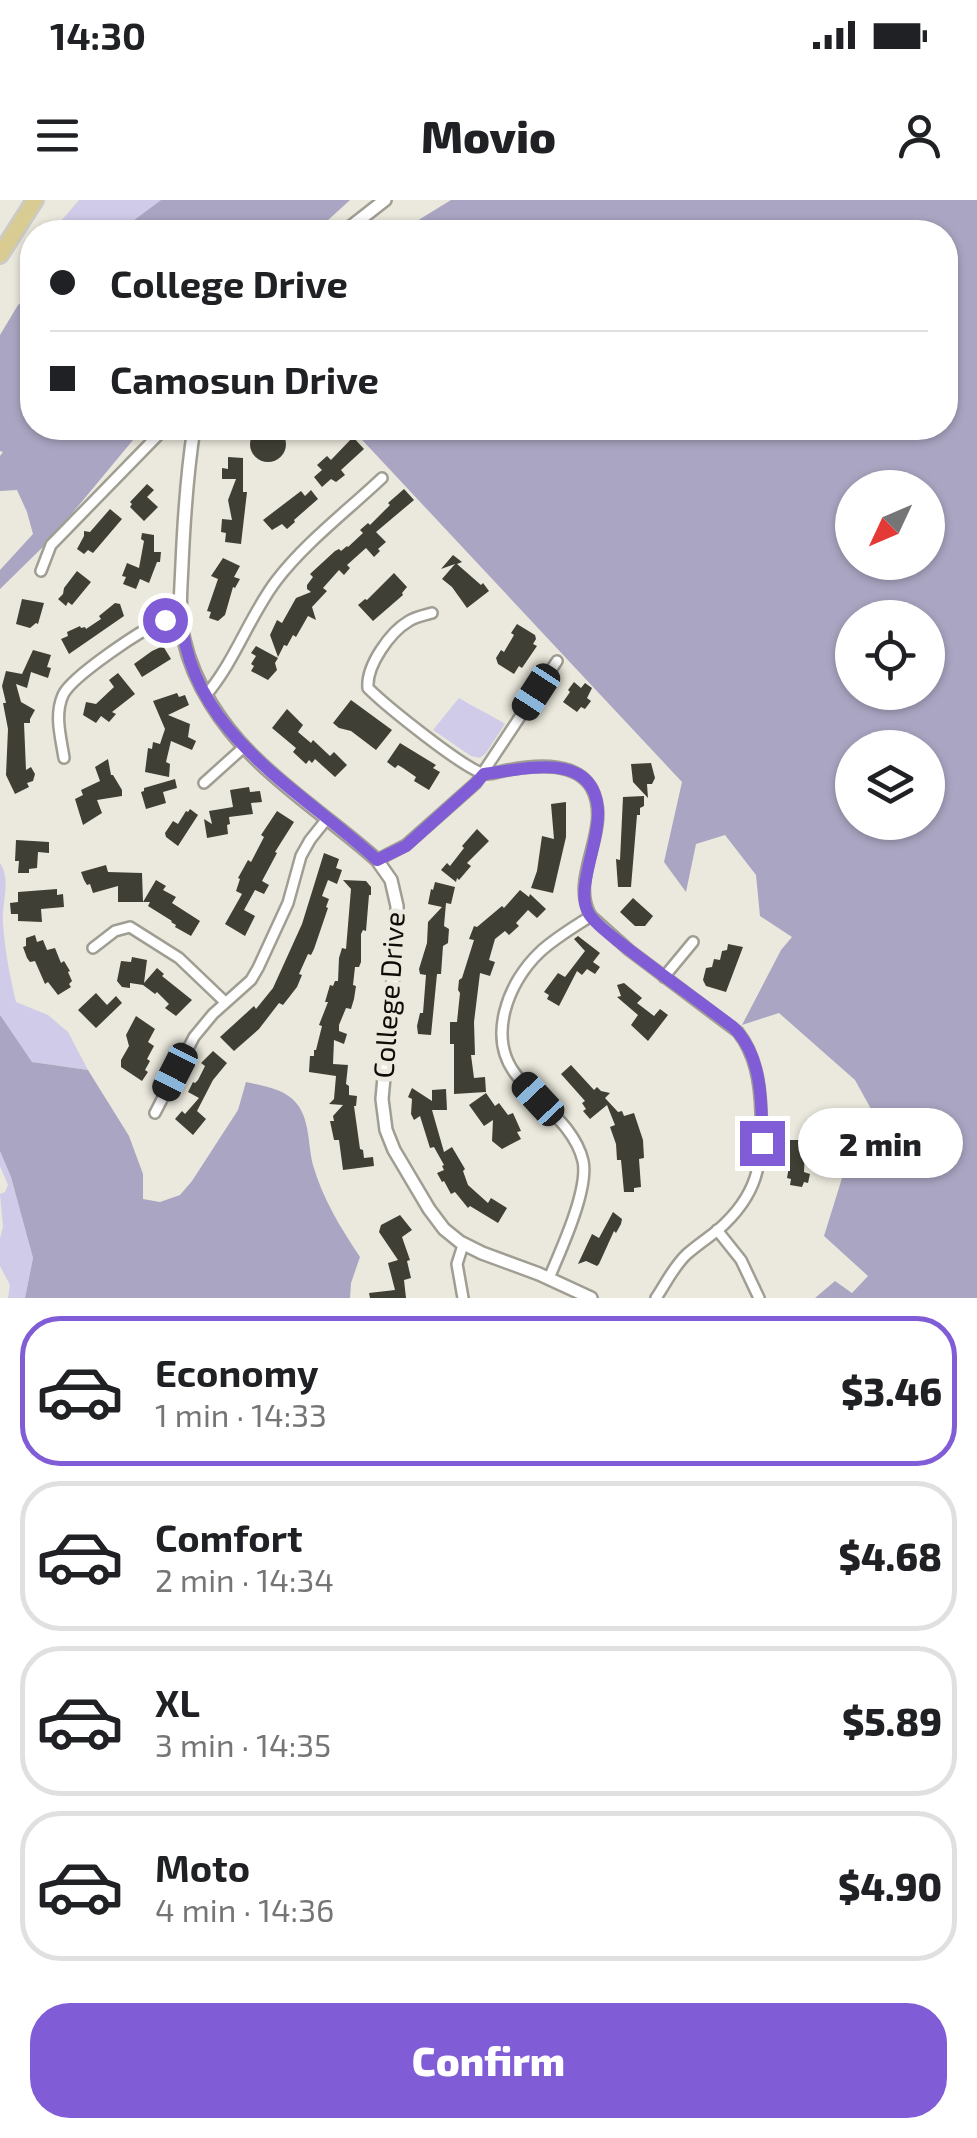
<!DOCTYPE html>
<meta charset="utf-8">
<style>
:root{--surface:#fff;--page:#f6f6f6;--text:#202124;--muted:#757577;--line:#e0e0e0;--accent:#805cd6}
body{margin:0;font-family:"Exo 2",sans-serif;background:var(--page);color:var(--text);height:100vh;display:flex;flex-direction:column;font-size:38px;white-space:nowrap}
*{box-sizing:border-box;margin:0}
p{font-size:32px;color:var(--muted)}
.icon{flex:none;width:55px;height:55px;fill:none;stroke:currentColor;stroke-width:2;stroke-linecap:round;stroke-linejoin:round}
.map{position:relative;height:1098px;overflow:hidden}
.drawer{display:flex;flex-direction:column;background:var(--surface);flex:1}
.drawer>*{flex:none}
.banner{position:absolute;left:20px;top:20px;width:938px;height:220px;border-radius:40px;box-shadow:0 2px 8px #0004;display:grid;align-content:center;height:220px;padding:0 30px;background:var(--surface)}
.needle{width:65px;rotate:226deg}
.buttons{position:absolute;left:835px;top:270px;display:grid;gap:20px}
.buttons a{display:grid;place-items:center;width:110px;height:110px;border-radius:50%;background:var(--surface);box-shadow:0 2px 8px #0004;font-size:50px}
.end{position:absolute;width:45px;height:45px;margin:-22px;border:12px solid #805cd6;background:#fff;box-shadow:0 0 0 5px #fff}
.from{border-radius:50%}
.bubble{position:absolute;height:70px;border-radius:35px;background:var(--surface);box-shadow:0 2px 8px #0004;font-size:32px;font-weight:800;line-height:70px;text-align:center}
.car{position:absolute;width:30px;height:60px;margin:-30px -15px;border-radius:12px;box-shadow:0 0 8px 2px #0007;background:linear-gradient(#222 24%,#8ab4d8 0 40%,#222 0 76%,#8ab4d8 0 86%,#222 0)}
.banner b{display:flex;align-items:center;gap:35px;height:95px;font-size:38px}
.banner b+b{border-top:2px solid var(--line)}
.banner i{width:25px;height:25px;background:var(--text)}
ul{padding:18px 0 0;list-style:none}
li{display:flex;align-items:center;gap:30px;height:150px;margin:0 20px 15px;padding:0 10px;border:5px solid var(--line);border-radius:40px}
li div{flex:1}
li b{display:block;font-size:38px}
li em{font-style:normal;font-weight:800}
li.on{border-color:var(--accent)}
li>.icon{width:90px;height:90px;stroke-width:1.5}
.button{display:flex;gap:20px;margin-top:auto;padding:20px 30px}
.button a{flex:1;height:115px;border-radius:40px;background:var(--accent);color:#fff;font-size:40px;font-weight:800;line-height:115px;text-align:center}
.status{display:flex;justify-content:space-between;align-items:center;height:70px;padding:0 50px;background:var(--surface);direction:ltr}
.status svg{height:28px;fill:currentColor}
header{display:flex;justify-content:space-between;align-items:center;height:130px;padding:0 30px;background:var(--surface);font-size:45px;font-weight:800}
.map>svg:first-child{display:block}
.green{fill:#d0cbe8}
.forest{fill:#aaa5c2;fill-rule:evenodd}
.building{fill:#403f35}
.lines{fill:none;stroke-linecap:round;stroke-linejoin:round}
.minor-casing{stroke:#a09e93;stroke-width:14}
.tertiary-casing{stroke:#a09e93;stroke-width:16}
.trunk-casing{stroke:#cacac9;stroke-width:20}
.minor{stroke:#fff;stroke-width:9}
.tertiary{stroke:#fff;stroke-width:11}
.trunk{stroke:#d8cc92;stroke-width:15}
.route{stroke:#805cd6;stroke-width:12}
.labels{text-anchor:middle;stroke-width:10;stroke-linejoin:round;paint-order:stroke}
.street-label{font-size:28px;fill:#0d0c08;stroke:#ebe9dd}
</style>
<div class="status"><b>14:30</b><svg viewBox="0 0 49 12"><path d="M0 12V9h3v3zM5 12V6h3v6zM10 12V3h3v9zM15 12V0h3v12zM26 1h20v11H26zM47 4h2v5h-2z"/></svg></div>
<header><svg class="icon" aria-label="menu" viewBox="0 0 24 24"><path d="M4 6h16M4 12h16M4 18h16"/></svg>Movio<svg class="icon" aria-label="person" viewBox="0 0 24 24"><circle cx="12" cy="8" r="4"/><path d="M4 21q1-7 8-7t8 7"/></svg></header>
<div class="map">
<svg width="977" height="1098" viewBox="0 0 977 1098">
<rect width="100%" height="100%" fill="#ebe9dd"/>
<g class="green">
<path d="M 79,0 L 161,0 L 118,32 L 54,32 L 55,28 Z"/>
<path d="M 459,498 C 475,508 490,514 505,524 L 486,553 L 480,558 L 471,556 L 433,530 Z"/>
<path d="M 0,663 C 12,681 1,703 3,724 C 5,751 10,777 16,802 L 48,815 L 68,832 L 88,870 L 32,862 L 3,821 L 0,815 Z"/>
<path d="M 0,951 L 11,977 L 33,1058 L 25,1098 L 8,1098 L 10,1085 L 0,1066 L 0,1038 L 3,1027 L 0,994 L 5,992 L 8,985 L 0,966 Z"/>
</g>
<g class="forest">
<path d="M 161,0 L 350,0 L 315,32 L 118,32 Z"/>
<path d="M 451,0 L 977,0 L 977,1098 L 815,1098 L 835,1081 L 852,1093 L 868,1076 L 824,1036 L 847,962 L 881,927 L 855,880 L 779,813 L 742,825 L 781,750 L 792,737 L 760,716 L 756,675 L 725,635 L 696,644 L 686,692 L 664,662 L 682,582 L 351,228 L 945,228 L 945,32 L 399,32 ZM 852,288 L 928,288 L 928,362 L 852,362 ZM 852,418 L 928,418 L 928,492 L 852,492 ZM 852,548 L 928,548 L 928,622 L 852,622 Z"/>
<path d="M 32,94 L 32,228 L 143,228 L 50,340 L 0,389 L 0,370 L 33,334 L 27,312 L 17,290 L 0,291 L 0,256 L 3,252 L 0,251 L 0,135 L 18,105 Z"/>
<path d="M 0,815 L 32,862 L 88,870 L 129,936 L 143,974 L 143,999 L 160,1002 L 180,995 L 192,981 L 238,910 L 246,882 C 263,886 286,889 297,904 C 310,920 308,946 313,965 C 323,1000 341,1028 360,1057 L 351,1083 L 350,1098 L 25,1098 L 33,1058 L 11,977 L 0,951 Z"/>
</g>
<g class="building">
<circle cx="268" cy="244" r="18"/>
<path d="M 353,237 L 364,249 L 341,270 L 345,275 L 336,282 L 331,279 L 322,287 L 314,277 L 322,270 L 317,265 L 327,256 L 331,260 Z"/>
<path d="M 228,257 L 243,258 L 243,292 L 247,292 L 241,344 L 225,342 L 226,333 L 221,332 L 222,319 L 232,320 L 228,300 L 236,279 L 222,279 L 222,268 L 228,269 Z"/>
<path d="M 147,284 L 154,290 L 147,297 L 158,307 L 144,321 L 130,307 L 132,304 L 130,302 Z"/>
<path d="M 404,289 L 414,300 L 376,332 L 386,342 L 378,349 L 380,351 L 374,357 L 366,348 L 347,365 L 350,368 L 344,375 L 339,370 L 323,388 L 327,391 L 312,407 L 316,420 L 308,416 L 296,437 L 293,435 L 287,446 L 284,445 L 278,457 L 270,435 L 277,420 L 282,423 L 296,398 L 311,392 L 307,389 L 307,385 L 313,377 L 310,374 L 335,351 L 339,349 L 341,351 L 347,346 L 348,347 L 363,333 L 360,330 L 368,323 L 370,325 L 390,305 L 388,303 Z"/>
<path d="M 311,290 L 318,299 L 294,320 L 295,322 L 287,329 L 282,324 L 272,330 L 263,320 L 301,291 L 305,296 Z"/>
<path d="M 110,309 L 122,319 L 93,353 L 88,350 L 84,354 L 77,349 L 84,336 L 84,331 L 90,332 Z"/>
<path d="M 142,333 L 154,335 L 154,352 L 161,352 L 160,362 L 157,362 L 149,383 L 140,379 L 136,389 L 123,384 L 126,377 L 122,376 L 127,363 L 139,368 L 144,341 L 141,339 Z"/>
<path d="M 453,355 L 462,362 L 457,364 L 481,385 L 483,383 L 489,391 L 467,408 L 452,387 L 442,379 L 455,364 L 441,369 Z"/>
<path d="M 223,358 L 240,366 L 234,377 L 240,379 L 235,388 L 233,387 L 225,415 L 218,421 L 209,418 L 211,412 L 207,411 L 218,379 L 211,376 Z"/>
<path d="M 77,371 L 91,382 L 72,405 L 68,402 L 66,406 L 58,399 L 63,394 L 64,388 Z"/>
<path d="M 394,373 L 407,387 L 402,393 L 403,395 L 373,421 L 358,405 L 365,399 L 367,400 Z"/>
<path d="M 22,399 L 44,403 L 38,424 L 36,423 L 30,428 L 16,424 Z"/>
<path d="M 115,403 L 120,404 L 124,416 L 69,454 L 61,439 L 68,436 L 67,432 L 80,426 L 81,428 L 85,427 L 86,429 L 101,419 L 99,416 Z"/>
<path d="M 517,424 L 535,435 L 536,439 L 533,444 L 537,446 L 522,468 L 519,466 L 514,474 L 498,464 L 496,458 L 501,450 L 504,452 L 514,435 L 511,433 Z"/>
<path d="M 163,446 L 171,459 L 142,477 L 134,464 L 152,451 Z"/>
<path d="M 256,446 L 278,458 L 275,463 L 277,470 L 268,480 L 251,471 L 254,466 L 251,464 L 256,456 L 251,453 Z"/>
<path d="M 33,450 L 51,455 L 47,467 L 51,468 L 48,478 L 31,472 L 27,488 L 16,484 L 21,502 L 35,510 L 30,519 L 30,523 L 24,523 L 26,570 L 31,567 L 35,574 L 33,581 L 27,583 L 29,587 L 15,594 L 6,575 L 8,529 L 3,503 L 6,503 L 2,486 L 6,471 L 22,474 Z"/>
<path d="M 118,473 L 135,494 L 112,512 L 116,514 L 109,522 L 101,516 L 96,523 L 83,515 L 86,502 L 96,504 L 114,487 L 109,480 Z"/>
<path d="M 574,482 L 581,488 L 585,483 L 592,488 L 587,498 L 591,501 L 585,509 L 581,507 L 577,512 L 563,502 L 570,492 L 568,490 Z"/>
<path d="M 177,493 L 179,497 L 185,495 L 189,505 L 168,515 L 190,524 L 188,537 L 196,541 L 192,550 L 171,541 L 166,562 L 170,564 L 169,577 L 145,572 L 148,548 L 152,549 L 153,542 L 160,544 L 165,529 L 153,501 Z"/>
<path d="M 351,500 L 392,530 L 376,550 L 351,531 L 339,528 L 333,523 Z"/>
<path d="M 287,509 L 303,525 L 298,532 L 311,543 L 313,540 L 330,556 L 334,552 L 347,565 L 335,577 L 315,559 L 312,563 L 309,560 L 306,564 L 293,552 L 296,548 L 272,528 Z"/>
<path d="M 400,543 L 436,565 L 433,568 L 440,572 L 429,590 L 414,581 L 416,577 L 403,568 L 398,565 L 395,568 L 387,562 Z"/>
<path d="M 108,559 L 111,575 L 113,575 L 122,590 L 122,596 L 97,600 L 102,613 L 83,625 L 75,599 L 83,595 L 81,590 L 100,581 L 95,567 Z"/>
<path d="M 651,563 L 655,578 L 652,584 L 647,584 L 648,598 L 633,582 L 631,564 Z"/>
<path d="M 175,579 L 177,588 L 163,592 L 166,603 L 146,609 L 141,592 L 144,591 L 144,588 Z"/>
<path d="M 249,587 L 250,592 L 260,591 L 262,602 L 251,603 L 253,614 L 229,617 L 230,624 L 227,625 L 228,634 L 207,638 L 204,619 L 212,624 L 209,611 L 233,607 L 230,590 Z"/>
<path d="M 644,596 L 644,606 L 640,608 L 640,615 L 637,615 L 631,687 L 618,687 L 616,659 L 620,660 L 623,597 Z"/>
<path d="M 566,602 L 566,637 L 553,693 L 531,688 L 537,671 L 542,636 L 554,639 L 551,604 Z"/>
<path d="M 190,609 L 198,615 L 178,646 L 166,637 L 165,633 L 173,621 L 178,624 L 186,611 L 188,612 Z"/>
<path d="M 277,611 L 294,622 L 275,652 L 277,653 L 262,681 L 269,685 L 264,694 L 255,690 L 244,710 L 255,716 L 245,736 L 225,724 L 242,694 L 236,691 L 240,679 L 238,678 L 248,660 L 251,662 L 264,637 L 261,635 Z"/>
<path d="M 477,629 L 489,641 L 467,663 L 471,666 L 459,680 L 457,678 L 456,682 L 441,670 L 447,663 L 450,666 L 464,648 L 462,646 Z"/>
<path d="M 16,640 L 49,642 L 49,653 L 38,652 L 37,668 L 29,669 L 29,673 L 18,673 L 19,661 L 15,661 Z"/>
<path d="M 324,653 L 339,659 L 336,668 L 342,670 L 337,684 L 328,680 L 322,696 L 329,699 L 326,707 L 328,708 L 314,749 L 311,755 L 308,754 L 299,774 L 302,775 L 297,787 L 283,805 L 279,803 L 259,829 L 234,851 L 220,837 L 254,806 L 256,809 L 273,788 L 302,724 Z"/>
<path d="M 106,665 L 108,672 L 142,673 L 143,702 L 118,702 L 118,686 L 93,693 L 90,684 L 87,685 L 84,680 L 81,672 Z"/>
<path d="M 156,680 L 166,686 L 163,690 L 176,697 L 172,703 L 200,721 L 191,736 L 175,727 L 176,725 L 171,722 L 172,721 L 148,706 L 150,702 L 143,702 Z"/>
<path d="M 343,680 L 366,681 L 371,687 L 371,695 L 369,695 L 366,731 L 363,730 L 361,734 L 361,762 L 359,767 L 355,767 L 353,785 L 356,786 L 354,799 L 351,809 L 346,808 L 339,825 L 339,831 L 347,834 L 344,844 L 334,840 L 333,864 L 348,865 L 346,884 L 349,886 L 349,895 L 357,896 L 356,906 L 354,906 L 360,949 L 363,950 L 364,958 L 373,957 L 374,966 L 343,970 L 339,940 L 334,940 L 330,921 L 334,921 L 333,916 L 343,905 L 329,904 L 334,899 L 336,876 L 309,872 L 310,856 L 314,856 L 314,850 L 316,850 L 322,826 L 319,825 L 328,802 L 325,802 L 330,785 L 333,786 L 335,781 L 338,781 L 339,758 L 342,748 L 346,749 L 351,689 Z"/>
<path d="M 435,682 L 455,687 L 451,704 L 446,703 L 444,726 L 449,729 L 448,743 L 443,746 L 441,774 L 437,774 L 431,835 L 418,834 L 417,826 L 420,813 L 423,813 L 426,775 L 420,774 L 419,769 L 427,743 L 428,722 L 442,707 L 428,704 L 431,689 L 433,690 Z"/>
<path d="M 57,689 L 57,695 L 63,694 L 64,707 L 41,709 L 42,722 L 18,721 L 18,714 L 11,714 L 10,703 L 18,702 L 18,692 Z"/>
<path d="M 520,690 L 529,697 L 530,694 L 546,709 L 537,718 L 528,710 L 516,723 L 519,726 L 509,735 L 505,731 L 495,739 L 489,760 L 495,762 L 490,776 L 480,773 L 474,822 L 475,855 L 471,855 L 474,878 L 485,877 L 486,892 L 454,894 L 454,844 L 450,844 L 450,822 L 457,822 L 460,793 L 458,790 L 459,780 L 462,778 L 474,740 L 469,739 L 474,726 L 477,727 L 502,706 L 504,708 Z"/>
<path d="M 633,698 L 653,716 L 645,726 L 635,726 L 620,712 Z"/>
<path d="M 35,735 L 37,742 L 43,740 L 47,750 L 55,748 L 61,763 L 64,761 L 70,771 L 68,772 L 72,781 L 69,784 L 71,787 L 58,795 L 48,782 L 45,784 L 35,761 L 30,762 L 27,758 L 23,747 L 26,746 L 26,738 Z"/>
<path d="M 578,736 L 600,753 L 593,762 L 600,767 L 595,774 L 587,769 L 582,775 L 577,771 L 559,806 L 547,799 L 549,795 L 544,792 L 558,773 L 565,777 L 585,751 L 574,739 Z"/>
<path d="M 728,744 L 743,747 L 726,792 L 706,786 L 703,780 L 706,768 L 712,767 L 714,759 L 720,760 L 722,751 L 727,750 Z"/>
<path d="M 132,757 L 147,760 L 144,783 L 157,768 L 164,774 L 162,776 L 192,800 L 176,816 L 165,808 L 169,804 L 157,792 L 155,794 L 143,785 L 130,783 L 130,788 L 122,787 L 117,781 L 121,761 L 131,762 Z"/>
<path d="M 624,783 L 642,798 L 637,803 L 654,816 L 660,809 L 668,815 L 648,841 L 631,825 L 638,815 L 617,797 L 621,796 L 617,785 Z"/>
<path d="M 96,793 L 107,805 L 116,796 L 122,803 L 96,828 L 78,810 Z"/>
<path d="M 136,816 L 155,829 L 148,842 L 154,846 L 147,859 L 150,861 L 145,870 L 148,872 L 142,881 L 121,867 L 121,860 L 129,846 L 126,835 Z"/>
<path d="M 213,851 L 227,863 L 213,880 L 197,911 L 206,919 L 193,935 L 175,919 L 182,911 L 185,914 L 199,898 L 188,892 L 193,882 L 195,883 L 198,880 L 205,866 L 201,863 Z"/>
<path d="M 571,865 L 594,890 L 597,887 L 601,891 L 610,893 L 605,898 L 618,912 L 622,911 L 624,916 L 634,913 L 643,940 L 644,958 L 639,959 L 641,987 L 634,988 L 634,992 L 624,992 L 621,960 L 617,960 L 616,944 L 610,927 L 615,925 L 607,905 L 590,919 L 583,911 L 586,909 L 582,903 L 585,901 L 561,874 Z"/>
<path d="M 412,888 L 432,901 L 432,890 L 446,889 L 447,910 L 432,910 L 444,952 L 452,947 L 465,969 L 463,971 L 468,985 L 488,1003 L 491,998 L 507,1008 L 498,1023 L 470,1006 L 468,1008 L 455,992 L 451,994 L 444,981 L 442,982 L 437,973 L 444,970 L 442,966 L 444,965 L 434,947 L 430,948 L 420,916 L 414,920 L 411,914 L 412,899 L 408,897 Z"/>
<path d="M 486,893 L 495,906 L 499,903 L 508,915 L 513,913 L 521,931 L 517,932 L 521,939 L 502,949 L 492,941 L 493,920 L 484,926 L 469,905 Z"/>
<path d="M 788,940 L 800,940 L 800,948 L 805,949 L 804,972 L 810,974 L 808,983 L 804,982 L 802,987 L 790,985 L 791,979 L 787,978 L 790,961 L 787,961 Z"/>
<path d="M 613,1012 L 622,1019 L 621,1024 L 616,1033 L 614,1031 L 599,1064 L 597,1066 L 586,1061 L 578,1064 L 592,1034 L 599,1038 Z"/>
<path d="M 400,1015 L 412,1030 L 402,1037 L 410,1060 L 407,1061 L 411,1078 L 404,1080 L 406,1098 L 370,1098 L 369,1093 L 395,1090 L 388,1063 L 398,1060 L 379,1032 L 381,1025 Z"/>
</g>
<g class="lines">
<defs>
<g id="minor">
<path d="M 41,371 L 51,345 L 165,228"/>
<path d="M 432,413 C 425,415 415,417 409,421 C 390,432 366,466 368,488 C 385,505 465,570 485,574 C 492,575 501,571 508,570 C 534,565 577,561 592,589 C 613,630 568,677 591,716 C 574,727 555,738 540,752 C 508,782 486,838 517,876 C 539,903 575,926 583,961 C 589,989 561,1050 549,1078"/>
<path d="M 206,495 C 235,461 249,417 276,381 C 305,343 347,311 382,278"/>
<path d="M 64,558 C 61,538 54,515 63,495 C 71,477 146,426 165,420 C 170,418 176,418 181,417"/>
<path d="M 204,583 L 244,547"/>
<path d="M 377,660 L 406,645 L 476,583 L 557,461"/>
<path d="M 591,716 L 629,750 L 738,832 C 756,855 760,884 761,912 C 763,964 758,995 718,1030 C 708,1038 697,1045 687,1054 C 674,1066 666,1083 656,1098"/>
<path d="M 93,748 L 115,731 L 130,727 L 179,758 L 225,802"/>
<path d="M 664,777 L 693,742"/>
<path d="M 155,913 L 194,837 L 213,814 L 251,780 L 258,768 L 288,703 L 301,656 L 310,640 L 326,620"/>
<path d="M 717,1030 L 741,1060 L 759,1098"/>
<path d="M 463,1098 L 457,1064 L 463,1045"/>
</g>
<g id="tertiary">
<path d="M 344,32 L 385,0"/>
<path d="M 194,228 C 187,273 184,318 182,364 C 181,389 178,416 184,440 C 194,484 222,526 254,557 C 292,595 337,624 377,660 L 391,680 L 397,706 L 397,737 L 382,899 L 386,930 L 394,950 L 429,1009 L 444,1029 L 460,1042 L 482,1053 L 539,1074 L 591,1098"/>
</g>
<path id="trunk" d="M 0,55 L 35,0"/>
</defs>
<use href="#minor" class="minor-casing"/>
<use href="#tertiary" class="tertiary-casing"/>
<use href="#trunk" class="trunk-casing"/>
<use href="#minor" class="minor"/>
<use href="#tertiary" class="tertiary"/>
<use href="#trunk" class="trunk"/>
</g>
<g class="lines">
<path class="route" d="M 165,420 L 181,417 C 191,535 300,589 377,660 L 406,646 L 476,583 L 484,574 C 522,570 593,549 598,609 C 599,629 592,650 588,669 C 585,684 581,700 589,714 C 597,726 612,736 623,745 C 659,773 696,799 733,827 C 763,856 762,904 762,943"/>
</g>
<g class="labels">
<g class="street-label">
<text transform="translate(389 795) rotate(-86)" y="10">College Drive</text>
</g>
</g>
</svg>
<div class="buttons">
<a><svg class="needle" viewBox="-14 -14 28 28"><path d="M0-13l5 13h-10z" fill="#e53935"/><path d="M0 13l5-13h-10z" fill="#757577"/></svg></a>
<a><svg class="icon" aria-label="locate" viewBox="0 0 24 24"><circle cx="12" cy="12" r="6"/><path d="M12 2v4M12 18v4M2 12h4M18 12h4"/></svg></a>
<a><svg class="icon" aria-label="layers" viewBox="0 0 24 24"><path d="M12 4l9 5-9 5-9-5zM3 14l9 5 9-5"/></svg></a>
</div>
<i class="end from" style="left:165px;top:420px"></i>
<i class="end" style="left:762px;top:943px"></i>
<div class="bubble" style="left:798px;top:908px;width:165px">2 min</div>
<i class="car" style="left:536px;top:492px;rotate:213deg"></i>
<i class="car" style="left:175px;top:872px;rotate:207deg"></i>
<i class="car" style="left:538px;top:899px;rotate:317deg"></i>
<div class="banner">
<b><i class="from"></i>College Drive</b>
<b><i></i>Camosun Drive</b>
</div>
</div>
<section class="drawer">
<ul>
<li class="on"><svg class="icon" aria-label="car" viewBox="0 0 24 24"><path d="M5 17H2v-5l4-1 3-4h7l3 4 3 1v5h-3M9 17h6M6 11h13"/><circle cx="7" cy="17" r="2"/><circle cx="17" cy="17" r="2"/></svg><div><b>Economy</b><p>1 min · 14:33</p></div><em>$3.46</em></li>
<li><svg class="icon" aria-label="car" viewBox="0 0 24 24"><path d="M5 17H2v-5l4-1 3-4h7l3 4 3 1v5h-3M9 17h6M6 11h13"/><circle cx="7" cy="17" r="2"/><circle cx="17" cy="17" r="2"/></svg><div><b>Comfort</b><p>2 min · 14:34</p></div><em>$4.68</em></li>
<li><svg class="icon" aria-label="car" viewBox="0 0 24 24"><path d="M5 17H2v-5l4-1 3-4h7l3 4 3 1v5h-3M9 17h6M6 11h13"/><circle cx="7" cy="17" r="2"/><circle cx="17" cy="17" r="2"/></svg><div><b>XL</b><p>3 min · 14:35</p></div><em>$5.89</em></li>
<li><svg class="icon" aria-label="car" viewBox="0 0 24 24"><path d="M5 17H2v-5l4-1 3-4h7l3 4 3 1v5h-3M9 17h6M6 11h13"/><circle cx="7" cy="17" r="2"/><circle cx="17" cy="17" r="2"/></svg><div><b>Moto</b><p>4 min · 14:36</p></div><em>$4.90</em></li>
</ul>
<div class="button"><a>Confirm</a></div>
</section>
